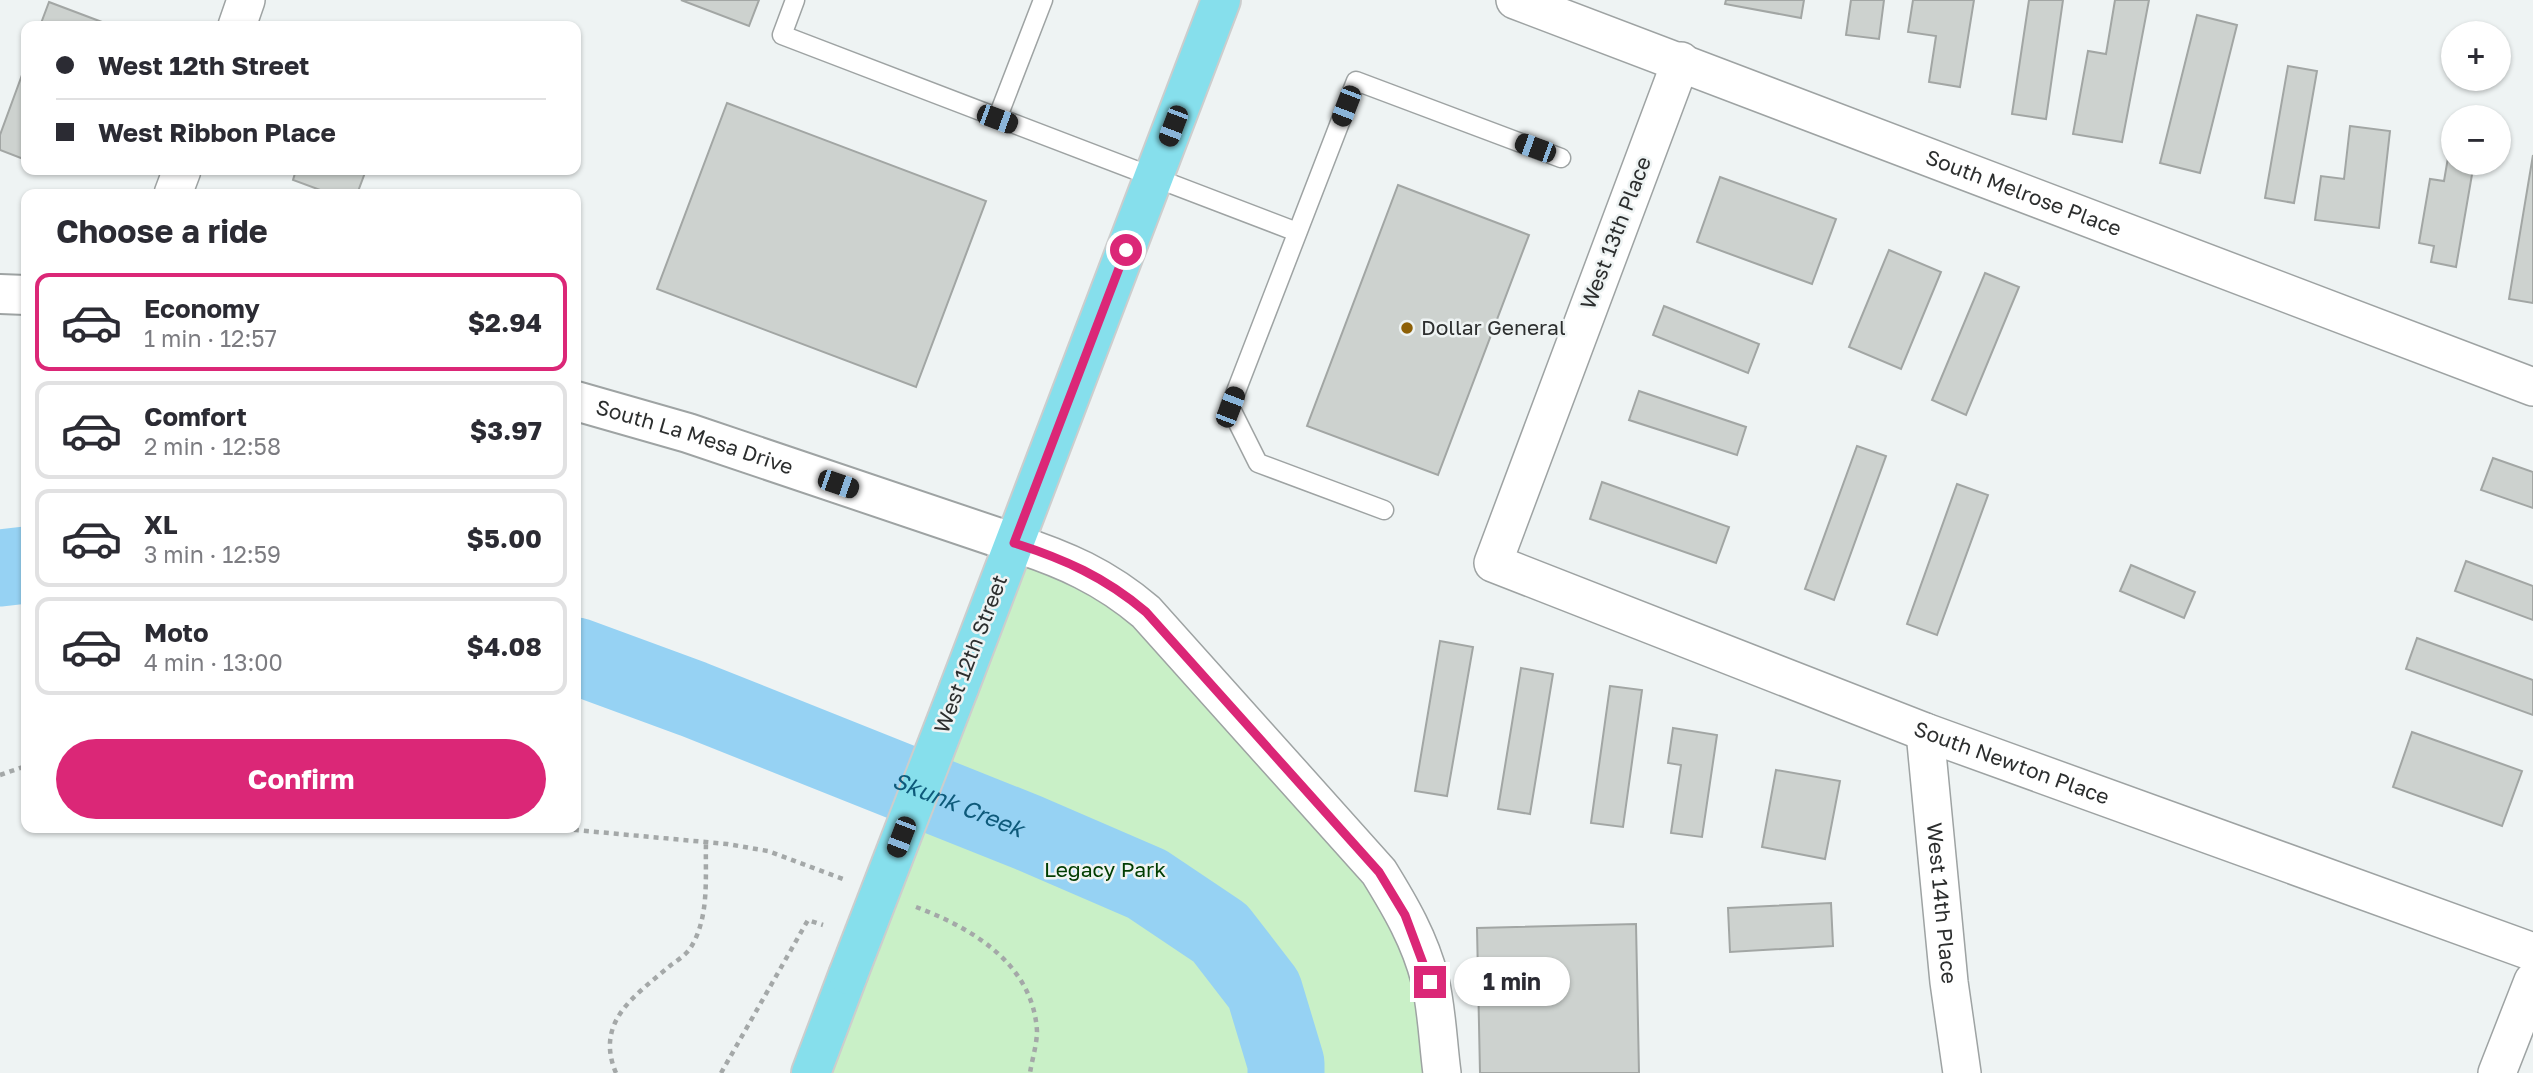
<!DOCTYPE html>
<meta charset="utf-8">
<style>
:root{--surface:#fff;--page:#f7f7f7;--text:#2b2b33;--muted:#7c7c81;--line:#e1e1e2;--accent:#db2777}
body{margin:0;font-family:"Golos Text",sans-serif;background:var(--page);color:var(--text);height:100vh;display:flex;flex-direction:column;font-size:26px;white-space:nowrap}
*{box-sizing:border-box;margin:0}
p{font-size:23px;color:var(--muted)}
.icon{flex:none;width:38px;height:38px;fill:none;stroke:currentColor;stroke-width:2;stroke-linecap:round;stroke-linejoin:round}
.map{position:relative;flex:1;overflow:hidden}
.side{position:absolute;left:21px;top:189px;width:560px;height:644px;display:flex;flex-direction:column;background:var(--surface);border-radius:14px;box-shadow:0 2px 5px #0004}
.side>*{flex:none}
.hud{position:absolute;left:21px;top:21px;width:560px;height:154px;border-radius:14px;box-shadow:0 2px 5px #0004;display:grid;align-content:center;height:154px;padding:0 35px;background:var(--surface)}
.buttons{position:absolute;left:2441px;top:21px;display:grid;gap:14px}
.buttons a{display:grid;place-items:center;width:70px;height:70px;border-radius:50%;background:var(--surface);box-shadow:0 2px 5px #0004;font-size:35px}
.end{position:absolute;width:32px;height:32px;margin:-16px;border:9px solid #db2777;background:#fff;box-shadow:0 0 0 4px #fff}
.from{border-radius:50%}
.bubble{position:absolute;height:49px;border-radius:24px;background:var(--surface);box-shadow:0 2px 5px #0004;font-size:23px;font-weight:700;line-height:49px;text-align:center}
.car{position:absolute;width:21px;height:42px;margin:-21px -10px;border-radius:9px;box-shadow:0 0 5px 2px #0007;background:linear-gradient(#222 24%,#8ab4d8 0 40%,#222 0 76%,#8ab4d8 0 86%,#222 0)}
.hud b{display:flex;align-items:center;gap:24px;height:66px;font-size:26px}
.hud b+b{border-top:2px solid var(--line)}
.hud i{width:18px;height:18px;background:var(--text)}
ul{padding:0;list-style:none}
li{display:flex;align-items:center;gap:21px;height:98px;margin:0 14px 10px;padding:0 21px;border:4px solid var(--line);border-radius:14px}
li div{flex:1}
li b{display:block;font-size:26px}
li em{font-style:normal;font-weight:700}
li.active{border-color:var(--accent)}
li>.icon{width:63px;height:63px;stroke-width:1.5}
h2{padding:0 35px;font-size:32px;line-height:84px}
.button{display:flex;gap:14px;margin-top:auto;padding:14px 35px}
.button a{flex:1;height:80px;border-radius:42px;background:var(--accent);color:#fff;font-size:28px;font-weight:700;line-height:80px;text-align:center}
.map>svg:first-child{display:block}
.green{fill:#c9f0c7}
.lines{fill:none;stroke-linecap:round;stroke-linejoin:round}
.river{stroke:#96d2f3;stroke-width:77}
.building{fill:#cdd2cf;stroke:#a2a6a4;stroke-width:2}
.lane-casing{stroke:#9ea3a3;stroke-width:21}
.street-casing{stroke:#9ea3a3;stroke-width:40}
.secondary-casing{stroke:#9ea3a3;stroke-width:42}
.primary-casing{stroke:#cccdcd;stroke-width:42}
.path{stroke:#a4a8a8;stroke-width:4.5;stroke-dasharray:5 5;stroke-linecap:butt}
.lane{stroke:#fff;stroke-width:18}
.street{stroke:#fff;stroke-width:37}
.secondary{stroke:#fff;stroke-width:38}
.primary{stroke:#86dfec;stroke-width:38}
.primary-bridge-casing{stroke:#cccdcd;stroke-width:42;stroke-linecap:butt}
.primary-bridge{stroke:#86dfec;stroke-width:38}
.route{stroke:#db2777;stroke-width:9}
.poi-dot{fill:#8d6007;stroke:#eef3f3;stroke-width:2.5}
.labels{text-anchor:middle;stroke-width:5;stroke-linejoin:round;paint-order:stroke}
.street-label{font-size:21px;fill:#2c2e2e;stroke:#eef3f3}
.poi-label{font-size:21px;fill:#2c2e2e;stroke:#eef3f3;text-anchor:start}
.park-label{font-size:21px;fill:#003d01;stroke:#eef3f3}
.water-label{font-size:23px;font-style:italic;fill:#0e5a7a;stroke:#eef3f3}
</style>
<div class="map">
<svg width="2533" height="1073" viewBox="0 0 2533 1073">
<rect width="100%" height="100%" fill="#eef3f3"/>
<path class="green" d="M 1014,543 L 1146,612 L 1379,872 L 1430,982 L 1436,1073 L 810,1073 Z"/>
<g class="lines">
<g class="river">
<path d="M 0,568 L 26,565"/>
<path id="s1" d="M 576,656 L 693,699 L 1029,833 L 1147,884 L 1220,933 L 1264,990 L 1286,1063 L 1286,1073"/>
</g>
</g>
<g class="building">
<path d="M 681,0 L 759,0 L 749,26 Z"/>
<path d="M 1726,0 L 1804,0 L 1801,18 L 1725,4 Z"/>
<path d="M 1851,0 L 1884,0 L 1879,39 L 1846,35 Z"/>
<path d="M 1913,0 L 1974,0 L 1960,87 L 1929,82 L 1936,36 L 1908,32 Z"/>
<path d="M 2029,0 L 2063,0 L 2046,119 L 2012,114 Z"/>
<path d="M 2115,0 L 2149,0 L 2122,142 L 2073,134 L 2088,51 L 2106,54 Z"/>
<path d="M 49,2 L 110,25 L 110,26 L 40,26 Z"/>
<path d="M 2197,15 L 2237,25 L 2200,173 L 2160,163 Z"/>
<path d="M 26,64 L 26,160 L 0,150 L 0,135 Z"/>
<path d="M 2288,66 L 2317,71 L 2294,203 L 2265,198 Z"/>
<path d="M 727,103 L 986,201 L 916,387 L 657,289 Z"/>
<path d="M 2350,126 L 2390,131 L 2379,228 L 2315,220 L 2321,176 L 2344,179 Z"/>
<path d="M 2452,134 L 2454,163 L 2474,163 L 2456,267 L 2431,262 L 2434,246 L 2419,243 L 2430,179 L 2444,181 Z"/>
<path d="M 2533,155 L 2533,303 L 2509,299 Z"/>
<path d="M 296,170 L 366,170 L 357,194 L 331,194 L 293,180 Z"/>
<path d="M 1720,177 L 1836,219 L 1812,284 L 1697,242 Z"/>
<path d="M 1398,185 L 1529,235 L 1438,475 L 1307,426 Z"/>
<path d="M 1889,250 L 1941,272 L 1901,369 L 1849,347 Z"/>
<path d="M 1985,273 L 2019,287 L 1966,415 L 1932,400 Z"/>
<path d="M 1664,306 L 1759,344 L 1748,373 L 1653,335 Z"/>
<path d="M 1639,391 L 1746,427 L 1737,455 L 1629,420 Z"/>
<path d="M 1857,446 L 1886,456 L 1834,600 L 1805,589 Z"/>
<path d="M 2493,458 L 2533,472 L 2533,508 L 2481,490 Z"/>
<path d="M 1602,482 L 1729,527 L 1716,563 L 1590,519 Z"/>
<path d="M 1957,484 L 1988,495 L 1937,635 L 1907,624 Z"/>
<path d="M 2466,561 L 2533,586 L 2533,620 L 2455,591 Z"/>
<path d="M 2131,565 L 2195,592 L 2184,618 L 2120,591 Z"/>
<path d="M 2417,638 L 2533,680 L 2533,715 L 2406,669 Z"/>
<path d="M 1440,641 L 1473,647 L 1447,796 L 1415,791 Z"/>
<path d="M 1521,668 L 1553,674 L 1530,814 L 1498,809 Z"/>
<path d="M 1610,686 L 1642,690 L 1623,827 L 1591,823 Z"/>
<path d="M 1673,728 L 1717,735 L 1702,837 L 1671,833 L 1681,765 L 1668,763 Z"/>
<path d="M 2412,732 L 2522,771 L 2502,826 L 2393,787 Z"/>
<path d="M 1776,770 L 1840,781 L 1825,859 L 1762,847 Z"/>
<path d="M 1831,903 L 1833,946 L 1730,952 L 1728,908 Z"/>
<path d="M 1636,924 L 1639,1073 L 1480,1073 L 1477,928 Z"/>
</g>
<g class="lines">
<defs>
<g id="lane">
<path d="M 795,0 L 782,35 L 1297,232"/>
<path d="M 997,119 L 1043,0"/>
<path d="M 1384,510 L 1258,463 L 1230,407 L 1356,81 L 1561,158"/>
</g>
<g id="street">
<path id="s2" d="M 1515,0 L 2533,387"/>
<path d="M 237,26 L 246,0"/>
<path id="s3" d="M 1681,61 L 1493,563 L 1925,732 L 2533,952"/>
<path d="M 173,194 L 182,170"/>
<path d="M 1014,543 C 1064,559 1105,577 1146,612 L 1379,872 C 1400,906 1420,940 1430,980 C 1437,1010 1438,1043 1442,1073"/>
<path id="s4" d="M 1925,732 L 1949,982 L 1962,1073"/>
<path d="M 2497,1073 L 2533,981"/>
</g>
<g id="secondary">
<path d="M 0,294 L 26,295"/>
<path id="s5" d="M 576,401 L 688,433 L 1014,543"/>
</g>
<g id="primary">
<path d="M 959,688 L 1221,0"/>
<path d="M 811,1073 L 848,975"/>
</g>
</defs>
<use href="#lane" class="lane-casing"/>
<use href="#street" class="street-casing"/>
<use href="#secondary" class="secondary-casing"/>
<use href="#primary" class="primary-casing"/>
<g class="path">
<path d="M 0,775 L 26,766"/>
<path d="M 554,828 L 727,844 L 768,851 L 843,879"/>
<path d="M 916,907 C 972,928 1033,964 1037,1031 C 1037,1044 1032,1060 1030,1073"/>
<path d="M 616,1073 C 594,1021 636,995 671,965 C 678,960 687,954 691,947 C 710,916 705,876 706,842"/>
<path d="M 721,1073 L 808,920 L 823,925"/>
</g>
<use href="#lane" class="lane"/>
<use href="#street" class="street"/>
<use href="#secondary" class="secondary"/>
<use href="#primary" class="primary"/>
<defs>
<path id="primary-bridge" d="M 848,975 L 959,688"/>
</defs>
<use href="#primary-bridge" class="primary-bridge-casing"/>
<use href="#primary-bridge" class="primary-bridge"/>
</g>
<g class="lines">
<path class="route" d="M 1126,250 L 1014,543 C 1064,559 1105,577 1146,612 L 1379,872 L 1405,915 L 1430,982"/>
</g>
<circle class="poi-dot" cx="1407" cy="328" r="7"/>
<g class="labels">
<g class="street-label">
<text dy="7" stroke="none"><textPath href="#s2" startOffset="544">South Melrose Place</textPath></text>
<text transform="translate(1616 233) rotate(-69)" y="7">West 13th Place</text>
<text dy="7" stroke="none"><textPath href="#s5" startOffset="124">South La Mesa Drive</textPath></text>
<text transform="translate(971 654) rotate(-69)" y="7">West 12th Street</text>
<text dy="7" stroke="none"><textPath href="#s3" startOffset="1092">South Newton Place</textPath></text>
<text dy="7" stroke="none"><textPath href="#s4" startOffset="172">West 14th Place</textPath></text>
</g>
<g class="poi-label">
<text x="1421" y="335">Dollar General</text>
</g>
<g class="park-label">
<text x="1105" y="877">Legacy Park</text>
</g>
<g class="water-label">
<text dy="8" stroke="none"><textPath href="#s1" startOffset="410">Skunk Creek</textPath></text>
</g>
</g>
</svg>
<div class="buttons">
<a>+</a>
<a>−</a>
</div>
<i class="end from" style="left:1126px;top:250px"></i>
<i class="end" style="left:1430px;top:982px"></i>
<div class="bubble" style="left:1454px;top:957px;width:116px">1 min</div>
<i class="car" style="left:1346px;top:106px;rotate:201deg"></i>
<i class="car" style="left:997px;top:119px;rotate:110deg"></i>
<i class="car" style="left:1173px;top:126px;rotate:201deg"></i>
<i class="car" style="left:1535px;top:148px;rotate:290deg"></i>
<i class="car" style="left:1230px;top:407px;rotate:21deg"></i>
<i class="car" style="left:838px;top:484px;rotate:109deg"></i>
<i class="car" style="left:901px;top:837px;rotate:201deg"></i>
<div class="hud">
<b><i class="from"></i>West 12th Street</b>
<b><i></i>West Ribbon Place</b>
</div>
<section class="side">
<h2>Choose a ride</h2>
<ul>
<li class="active"><svg class="icon" aria-label="car" viewBox="0 0 24 24"><path d="M5 17H2v-5l4-1 3-4h7l3 4 3 1v5h-3M9 17h6M6 11h13"/><circle cx="7" cy="17" r="2"/><circle cx="17" cy="17" r="2"/></svg><div><b>Economy</b><p>1 min · 12:57</p></div><em>$2.94</em></li>
<li><svg class="icon" aria-label="car" viewBox="0 0 24 24"><path d="M5 17H2v-5l4-1 3-4h7l3 4 3 1v5h-3M9 17h6M6 11h13"/><circle cx="7" cy="17" r="2"/><circle cx="17" cy="17" r="2"/></svg><div><b>Comfort</b><p>2 min · 12:58</p></div><em>$3.97</em></li>
<li><svg class="icon" aria-label="car" viewBox="0 0 24 24"><path d="M5 17H2v-5l4-1 3-4h7l3 4 3 1v5h-3M9 17h6M6 11h13"/><circle cx="7" cy="17" r="2"/><circle cx="17" cy="17" r="2"/></svg><div><b>XL</b><p>3 min · 12:59</p></div><em>$5.00</em></li>
<li><svg class="icon" aria-label="car" viewBox="0 0 24 24"><path d="M5 17H2v-5l4-1 3-4h7l3 4 3 1v5h-3M9 17h6M6 11h13"/><circle cx="7" cy="17" r="2"/><circle cx="17" cy="17" r="2"/></svg><div><b>Moto</b><p>4 min · 13:00</p></div><em>$4.08</em></li>
</ul>
<div class="button"><a>Confirm</a></div>
</section>
</div>
